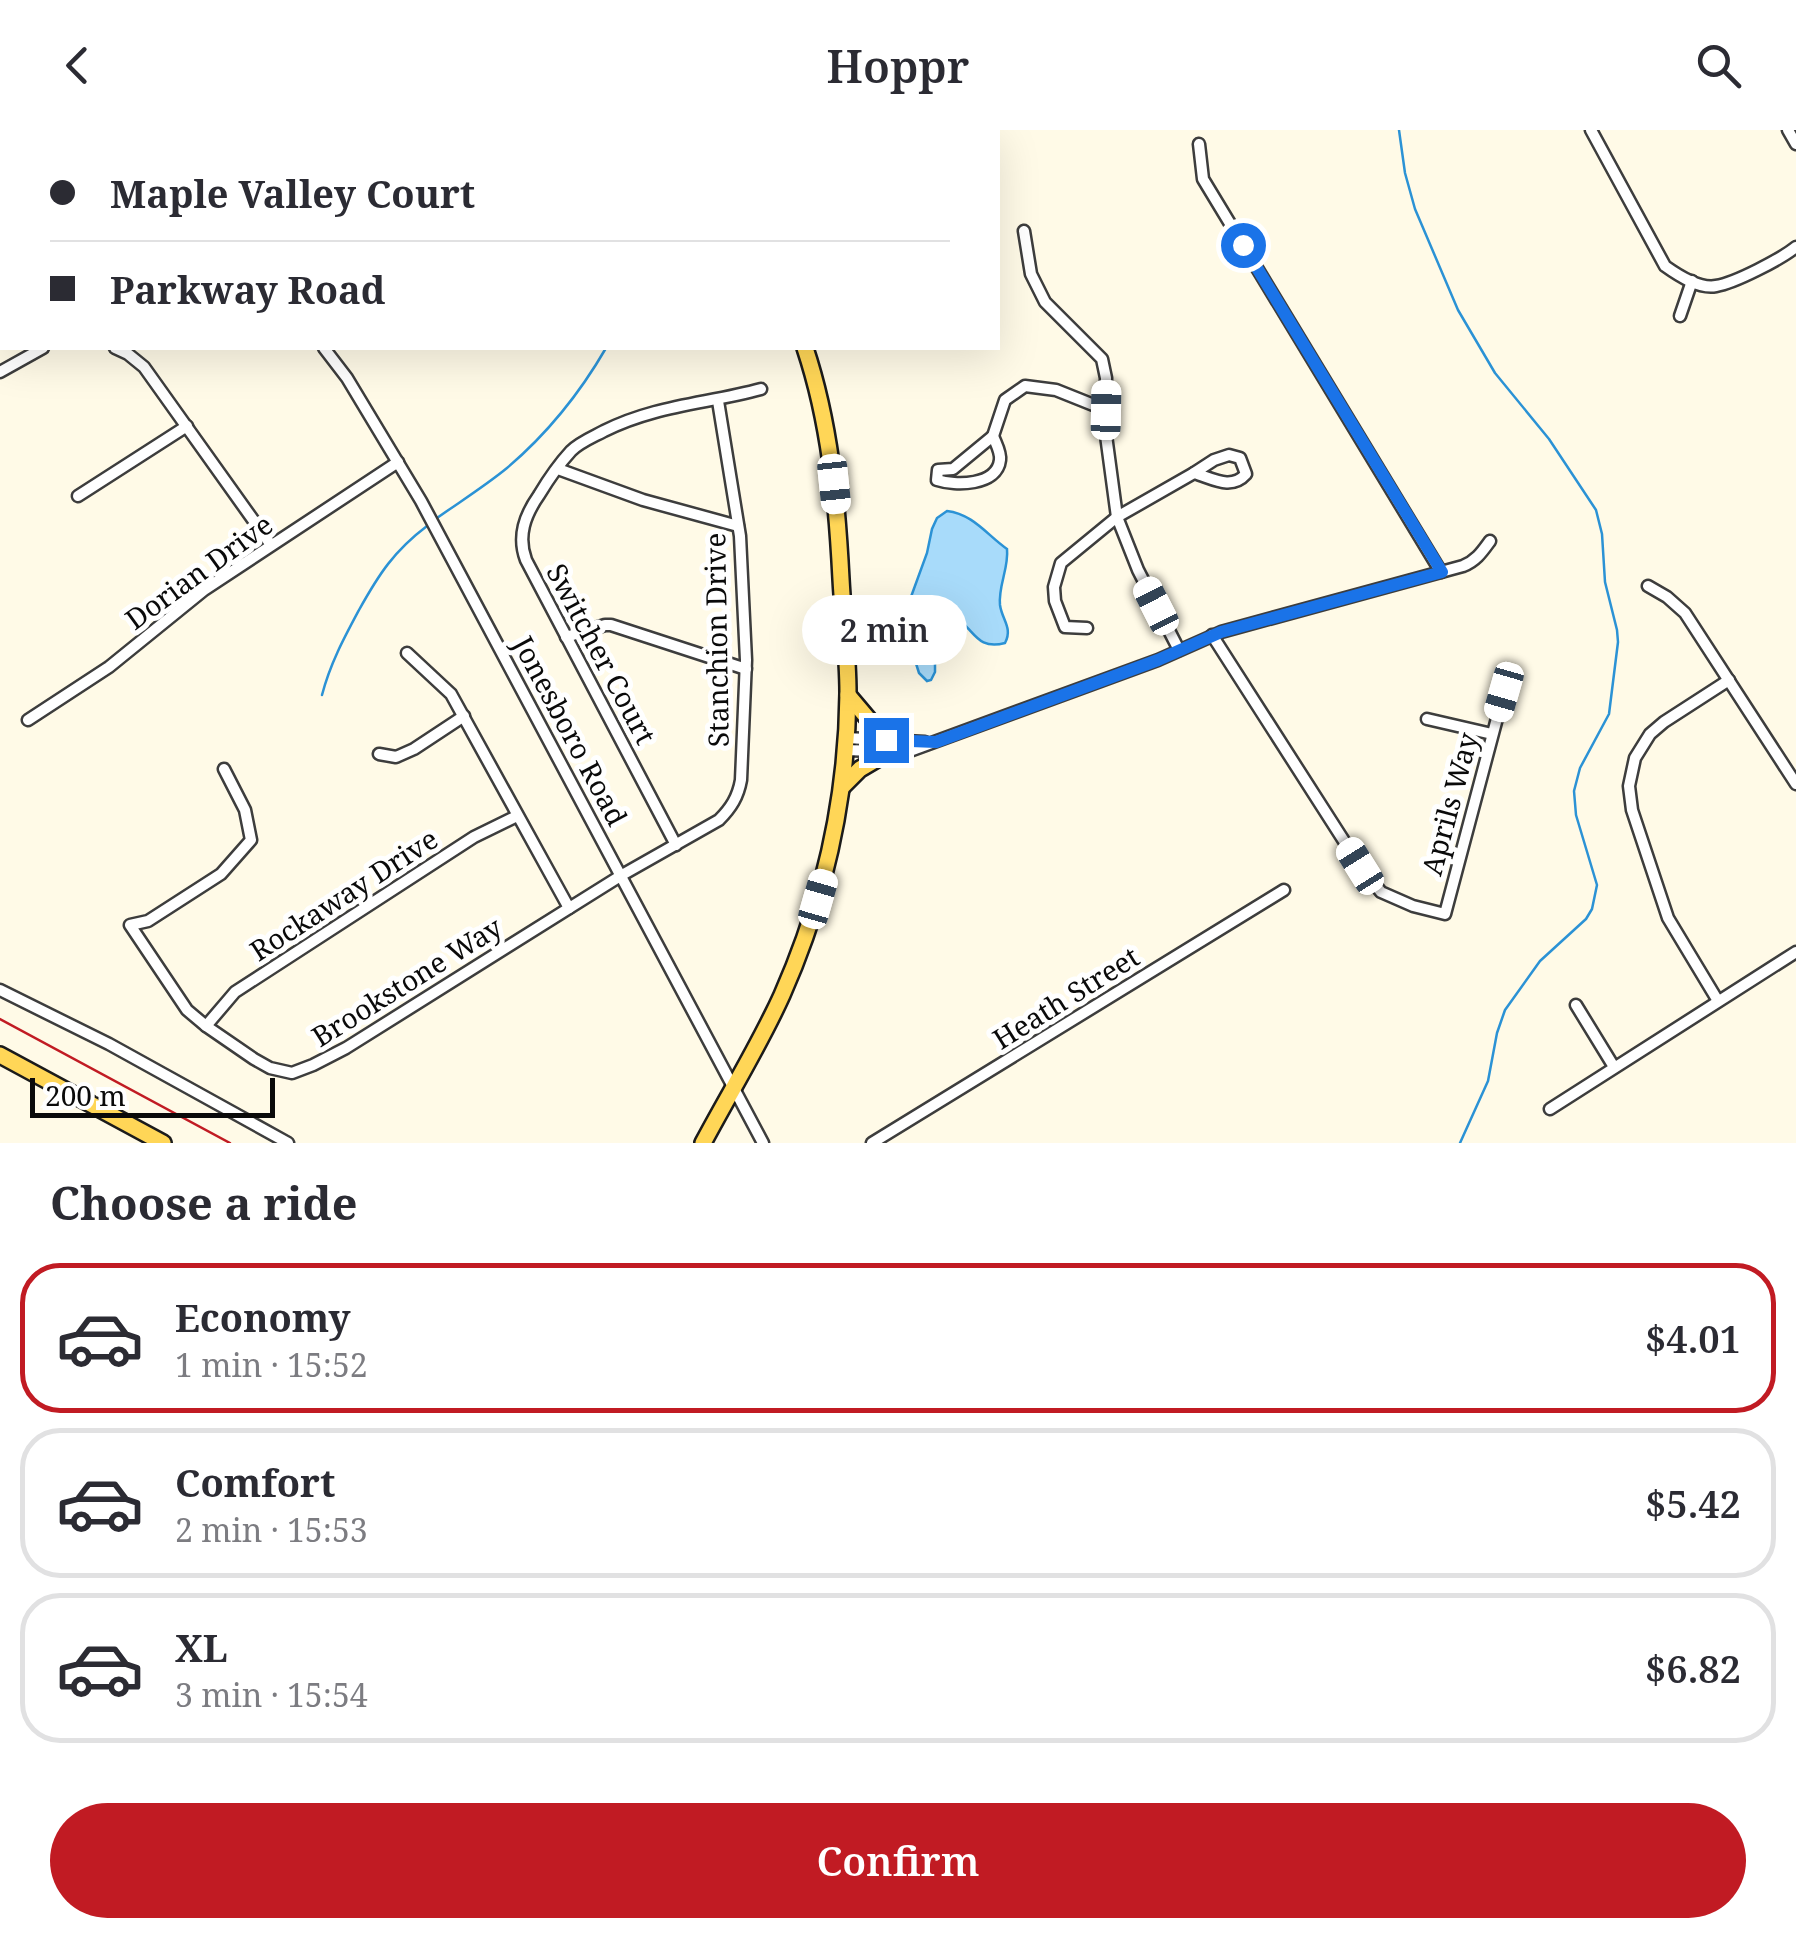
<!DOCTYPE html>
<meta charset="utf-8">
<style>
:root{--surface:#fff;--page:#f2f2f3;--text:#2b2b33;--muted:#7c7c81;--line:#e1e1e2;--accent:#c11b23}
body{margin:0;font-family:"Noto Serif",serif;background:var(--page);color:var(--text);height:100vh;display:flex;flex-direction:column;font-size:38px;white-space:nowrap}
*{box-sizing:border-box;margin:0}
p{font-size:32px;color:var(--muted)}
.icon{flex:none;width:55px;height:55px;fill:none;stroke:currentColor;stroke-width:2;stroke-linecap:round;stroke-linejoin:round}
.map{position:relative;height:1013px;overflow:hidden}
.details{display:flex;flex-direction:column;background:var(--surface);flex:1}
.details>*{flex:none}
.banner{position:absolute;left:0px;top:0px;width:1000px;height:220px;box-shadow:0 10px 40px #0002;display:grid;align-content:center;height:220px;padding:0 50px;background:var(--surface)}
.scale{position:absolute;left:30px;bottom:25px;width:245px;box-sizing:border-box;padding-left:10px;border:5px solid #0a0a0a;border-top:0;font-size:28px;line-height:35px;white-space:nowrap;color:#0a0a0a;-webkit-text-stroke:8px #fff;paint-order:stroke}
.end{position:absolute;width:45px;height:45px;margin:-22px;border:12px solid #1a73e8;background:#fff;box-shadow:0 0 0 5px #fff}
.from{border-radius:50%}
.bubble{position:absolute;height:70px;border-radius:35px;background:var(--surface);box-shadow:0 10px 40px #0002;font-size:32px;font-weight:600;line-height:70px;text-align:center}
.car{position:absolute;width:30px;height:60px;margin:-30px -15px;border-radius:12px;box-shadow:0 0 8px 2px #0007;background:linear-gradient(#fff 24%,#345 0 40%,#fff 0 76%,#345 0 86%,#fff 0)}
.banner b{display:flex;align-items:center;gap:35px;height:95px;font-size:38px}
.banner b+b{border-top:2px solid var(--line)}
.banner i{width:25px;height:25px;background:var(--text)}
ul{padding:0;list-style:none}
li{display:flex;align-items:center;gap:30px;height:150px;margin:0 20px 15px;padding:0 30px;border:5px solid var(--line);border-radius:40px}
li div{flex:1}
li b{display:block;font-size:38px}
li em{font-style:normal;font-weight:600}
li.selected{border-color:var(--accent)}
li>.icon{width:90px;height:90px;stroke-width:1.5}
h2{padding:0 50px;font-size:45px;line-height:120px}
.action{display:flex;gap:20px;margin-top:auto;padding:20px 50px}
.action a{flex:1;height:115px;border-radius:60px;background:var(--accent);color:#fff;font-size:40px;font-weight:600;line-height:115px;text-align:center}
header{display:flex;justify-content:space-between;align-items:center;height:130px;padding:0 50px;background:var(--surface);font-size:45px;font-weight:600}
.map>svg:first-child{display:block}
.water{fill:#a8dbfa;stroke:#2b92d5;stroke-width:2.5}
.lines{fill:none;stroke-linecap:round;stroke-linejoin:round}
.stream{stroke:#2b92d5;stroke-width:2.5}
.street-casing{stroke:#3d3d3d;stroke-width:15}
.primary-casing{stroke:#1b1b1b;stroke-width:20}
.street{stroke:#fff;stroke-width:10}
.primary{stroke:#ffd657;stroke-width:15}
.rail{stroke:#c11b23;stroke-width:2.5}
.route{stroke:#1a73e8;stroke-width:12}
.labels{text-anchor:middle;stroke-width:10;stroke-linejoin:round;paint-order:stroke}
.street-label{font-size:28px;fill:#0a0a0a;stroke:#fff}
</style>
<header><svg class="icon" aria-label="back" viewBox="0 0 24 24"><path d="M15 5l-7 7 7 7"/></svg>Hoppr<svg class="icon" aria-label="search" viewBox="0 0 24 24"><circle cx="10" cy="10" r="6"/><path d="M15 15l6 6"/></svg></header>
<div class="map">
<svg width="1796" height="1013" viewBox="0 0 1796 1013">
<rect width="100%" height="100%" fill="#fffae7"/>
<path class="water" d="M 947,381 C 973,384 987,405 1007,419 C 1009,438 998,456 1000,475 C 1002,490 1013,498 1005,513 C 972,522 974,491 949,487 L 939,494 L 930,505 L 930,511 L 935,532 L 935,542 L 931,550 L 927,551 L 919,543 L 913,524 L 901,505 L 900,497 L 927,423 L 932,399 L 937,388 Z"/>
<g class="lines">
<g class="stream">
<path d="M 1399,0 L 1405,43 L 1415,79 L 1458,180 L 1495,243 L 1549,309 L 1596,380 L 1602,404 L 1605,452 L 1617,500 L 1618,512 L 1609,584 L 1580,638 L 1574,661 L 1576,685 L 1597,755 L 1592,779 L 1586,789 L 1540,831 L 1505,880 L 1497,903 L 1488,951 L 1460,1013"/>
<path d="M 437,388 C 461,371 485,356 507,338 C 547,304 580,263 606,218"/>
<path d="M 322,565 C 330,534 344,508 359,480 C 379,444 394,421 427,396"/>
</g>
<defs>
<g id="street">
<path d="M 198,0 L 199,2"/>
<path d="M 1591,0 L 1665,136 C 1679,146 1699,159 1716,156 C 1735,153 1781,129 1796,117"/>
<path d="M 1788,0 L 1796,14"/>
<path d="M 89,2 L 94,0"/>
<path d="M 314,2 L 318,0"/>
<path d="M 1199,14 L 1203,49 L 1441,442"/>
<path d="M 0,54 L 2,53"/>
<path d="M 1024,101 L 1031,144 L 1045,172 L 1102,229 L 1106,248 L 1105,298 L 1117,387 L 1138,440 L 1179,520"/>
<path d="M 1680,186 L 1692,151"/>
<path d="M 115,218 L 128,224 L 144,237 L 271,415"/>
<path d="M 324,218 L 347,248 L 421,371 L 763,1013"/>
<path d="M 0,242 L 43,218"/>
<path d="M 993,306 C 996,314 1001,322 1000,330 C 997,356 955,356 937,350 L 938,340 L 953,339 Z"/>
<path d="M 993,306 L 1005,270 L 1025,256 L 1056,260 L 1106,280"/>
<path d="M 1229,325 L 1240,328 L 1246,344 C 1231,361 1212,348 1194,343 L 1214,330 Z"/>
<path d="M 558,339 L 643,370 L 738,396"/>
<path d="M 78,366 L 187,296"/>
<path d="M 1648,456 L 1667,467 L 1685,483 L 1796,654"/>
<path d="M 1087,498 L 1065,497 L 1055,471 L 1054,457 L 1061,433 L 1117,387 L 1194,343"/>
<path d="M 1212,505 L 1360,736 L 1381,762 L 1413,776 L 1445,784 L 1504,562"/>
<path d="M 566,507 L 605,495 L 611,495 L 746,539"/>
<path d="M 407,523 L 451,564 L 569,778"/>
<path d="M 1427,589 L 1492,604"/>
<path d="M 28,590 L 109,537 L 204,460 L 398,332"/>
<path d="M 846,608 L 925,612"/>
<path d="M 845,620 L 907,622 L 1158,530 L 1221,502 L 1463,436 C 1476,431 1482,422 1490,411"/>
<path d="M 379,624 L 396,627 L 414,619 L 464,586"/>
<path d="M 224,639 L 245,680 L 251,710 L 221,744 L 148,791 L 130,795 L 187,880 L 206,896 L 254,929 L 270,938 L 292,943 L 313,935 L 346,918 L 622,745 L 719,690 C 731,678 738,667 741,650 L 746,530 L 740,406 L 718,271"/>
<path d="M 676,715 L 526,430 C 517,406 525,385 539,365 C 548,350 559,334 571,321 C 580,312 593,307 604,301 C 656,275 706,274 761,259"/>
<path d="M 0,860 L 109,914 L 288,1013"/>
<path d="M 1718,871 L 1668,788 L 1632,680 L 1629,656 L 1635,628 L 1650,604 L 1664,592 L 1729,550"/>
<path d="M 1576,875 L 1614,937"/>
<path d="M 206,896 L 235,862 L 474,707 L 517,686"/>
<path d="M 1550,979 L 1796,822"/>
<path d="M 872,1013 L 1284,760"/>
</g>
<g id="primary">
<path d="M 691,0 L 692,2"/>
<path d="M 848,565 L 886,610"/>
<path d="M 842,657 L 860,639 L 889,622"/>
<path d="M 0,925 L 163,1013"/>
<path d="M 703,1013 C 729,964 759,916 782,865 C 824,770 847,668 848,563 C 848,525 843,487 841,449 C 837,371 830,293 805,218"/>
</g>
</defs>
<use href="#street" class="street-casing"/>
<use href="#primary" class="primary-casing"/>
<use href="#street" class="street"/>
<use href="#primary" class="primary"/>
<path class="rail" d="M 0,889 L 230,1013"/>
</g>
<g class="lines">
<path class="route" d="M 886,610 L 936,612 L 1158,530 L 1221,502 L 1442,442 L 1243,115"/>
</g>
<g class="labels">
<g class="street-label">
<text transform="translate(199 442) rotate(-36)" y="10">Dorian Drive</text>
<text transform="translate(717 510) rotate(-91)" y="10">Stanchion Drive</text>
<text transform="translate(601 524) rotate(62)" y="10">Switcher Court</text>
<text transform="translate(570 601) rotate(62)" y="10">Jonesboro Road</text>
<text transform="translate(1450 674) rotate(-75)" y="10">Aprils Way</text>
<text transform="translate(344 765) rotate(-33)" y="10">Rockaway Drive</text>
<text transform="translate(407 852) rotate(-32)" y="10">Brookstone Way</text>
<text transform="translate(1066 868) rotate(-32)" y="10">Heath Street</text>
</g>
</g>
</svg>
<div class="scale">200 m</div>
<i class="end from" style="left:1243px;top:115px"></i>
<i class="end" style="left:886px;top:610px"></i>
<div class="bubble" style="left:802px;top:465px;width:165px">2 min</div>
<i class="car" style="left:1106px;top:280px;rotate:1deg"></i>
<i class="car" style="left:834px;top:354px;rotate:174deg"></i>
<i class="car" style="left:1156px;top:476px;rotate:333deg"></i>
<i class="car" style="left:1504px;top:562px;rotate:196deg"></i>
<i class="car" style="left:1360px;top:736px;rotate:328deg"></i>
<i class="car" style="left:818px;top:769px;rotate:16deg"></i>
<div class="banner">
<b><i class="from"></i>Maple Valley Court</b>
<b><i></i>Parkway Road</b>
</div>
</div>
<section class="details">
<h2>Choose a ride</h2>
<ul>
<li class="selected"><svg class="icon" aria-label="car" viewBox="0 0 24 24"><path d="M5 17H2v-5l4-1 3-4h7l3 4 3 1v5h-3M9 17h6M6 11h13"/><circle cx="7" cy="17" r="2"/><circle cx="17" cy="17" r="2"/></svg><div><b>Economy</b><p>1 min · 15:52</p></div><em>$4.01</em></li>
<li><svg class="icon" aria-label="car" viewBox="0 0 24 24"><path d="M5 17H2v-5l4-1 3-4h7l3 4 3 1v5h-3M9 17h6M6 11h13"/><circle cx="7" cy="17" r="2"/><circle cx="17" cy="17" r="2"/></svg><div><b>Comfort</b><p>2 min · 15:53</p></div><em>$5.42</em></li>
<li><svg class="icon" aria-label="car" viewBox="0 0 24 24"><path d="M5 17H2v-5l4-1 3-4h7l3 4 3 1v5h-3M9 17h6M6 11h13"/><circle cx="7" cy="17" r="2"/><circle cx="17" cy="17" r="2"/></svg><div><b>XL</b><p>3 min · 15:54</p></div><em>$6.82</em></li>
</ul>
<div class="action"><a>Confirm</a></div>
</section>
